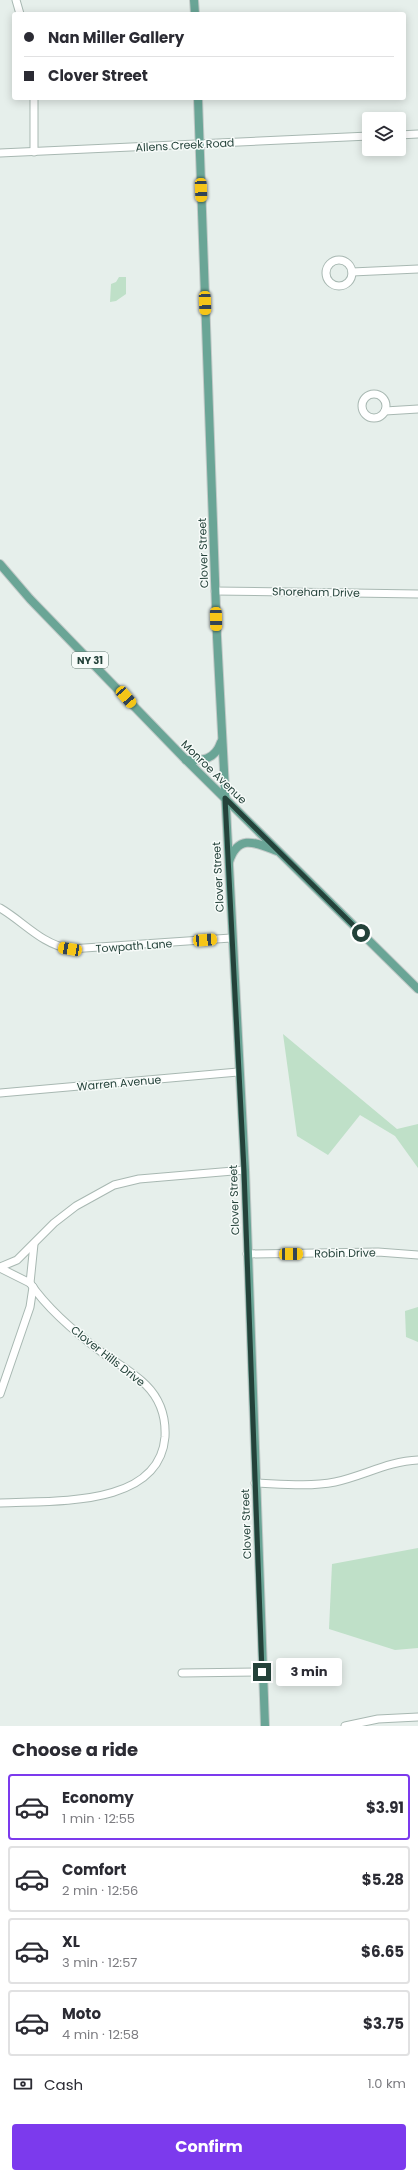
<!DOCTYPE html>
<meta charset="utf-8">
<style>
:root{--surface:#fff;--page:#f2f2f3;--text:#2b2b33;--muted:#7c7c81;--line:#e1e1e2;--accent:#7c3aed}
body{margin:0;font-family:Poppins,sans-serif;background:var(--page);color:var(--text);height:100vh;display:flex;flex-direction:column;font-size:15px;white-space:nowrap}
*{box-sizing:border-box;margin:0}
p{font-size:13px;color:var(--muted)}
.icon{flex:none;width:22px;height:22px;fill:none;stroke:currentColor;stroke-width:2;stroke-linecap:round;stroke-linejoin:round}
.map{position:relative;height:1726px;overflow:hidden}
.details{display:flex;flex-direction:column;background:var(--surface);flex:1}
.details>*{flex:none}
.guide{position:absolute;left:12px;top:12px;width:394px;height:88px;border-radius:4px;box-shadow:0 2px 10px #0003;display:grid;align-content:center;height:88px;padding:0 12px;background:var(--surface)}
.controls{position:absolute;left:362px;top:112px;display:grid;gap:8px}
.controls a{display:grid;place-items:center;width:44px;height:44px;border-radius:4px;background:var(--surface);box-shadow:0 2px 10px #0003;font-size:20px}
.end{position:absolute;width:18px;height:18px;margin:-9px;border:5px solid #24423a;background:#fff;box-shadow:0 0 0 2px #fff}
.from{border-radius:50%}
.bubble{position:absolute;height:28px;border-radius:4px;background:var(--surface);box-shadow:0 2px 10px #0003;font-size:13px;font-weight:700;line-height:28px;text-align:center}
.car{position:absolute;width:12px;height:24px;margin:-12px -6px;border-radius:5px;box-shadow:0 0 3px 1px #0007;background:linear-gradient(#f5c518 24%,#345 0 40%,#f5c518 0 76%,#345 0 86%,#f5c518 0)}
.guide b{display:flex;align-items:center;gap:14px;height:38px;font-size:15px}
.guide b+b{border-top:1px solid var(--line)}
.guide i{width:10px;height:10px;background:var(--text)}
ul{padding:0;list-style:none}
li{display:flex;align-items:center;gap:12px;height:66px;margin:0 8px 6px;padding:0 4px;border:2px solid var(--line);border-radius:4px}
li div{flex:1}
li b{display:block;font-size:15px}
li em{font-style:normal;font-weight:700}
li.current{border-color:var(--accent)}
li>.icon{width:36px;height:36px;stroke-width:1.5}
h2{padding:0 12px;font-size:18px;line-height:48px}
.pay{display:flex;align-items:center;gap:10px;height:44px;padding:0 12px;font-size:15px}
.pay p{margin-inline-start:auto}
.cta{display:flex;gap:8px;margin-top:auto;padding:8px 12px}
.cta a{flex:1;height:46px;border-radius:4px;background:var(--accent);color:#fff;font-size:16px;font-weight:700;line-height:46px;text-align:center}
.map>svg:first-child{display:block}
.green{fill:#bfe0c8}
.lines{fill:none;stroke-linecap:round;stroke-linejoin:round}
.minor-casing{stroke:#a8b8b2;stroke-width:9}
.major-casing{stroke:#c2cac8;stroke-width:10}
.minor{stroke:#fff;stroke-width:7}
.major{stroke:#6aa596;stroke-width:8}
.route{stroke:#24423a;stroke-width:5}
.labels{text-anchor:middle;stroke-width:3;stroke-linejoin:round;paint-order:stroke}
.shield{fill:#f7fbf9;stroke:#637a73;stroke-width:1}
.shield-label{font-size:10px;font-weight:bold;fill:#24423a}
.street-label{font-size:11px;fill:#24423a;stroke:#f7fbf9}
</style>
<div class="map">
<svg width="418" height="1726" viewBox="0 0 418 1726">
<rect width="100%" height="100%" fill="#e6efeb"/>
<g class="green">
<path d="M 119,277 L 126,277 L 126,294 L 116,301 L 110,302 L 111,284 L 116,282 Z"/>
<path d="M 283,1034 L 397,1129 L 418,1124 L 418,1168 L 395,1136 L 360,1115 L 328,1155 L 297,1136 Z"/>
<path d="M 418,1307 L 418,1342 L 406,1337 L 405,1311 Z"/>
<path d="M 418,1548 L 418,1648 L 395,1650 L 329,1629 L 332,1564 Z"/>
</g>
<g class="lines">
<defs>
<g id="minor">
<path d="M 16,0 L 20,14"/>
<path d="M 399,135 L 418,134"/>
<path d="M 34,152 L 34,98"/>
<path d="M 0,153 L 369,136"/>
<circle cx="339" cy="273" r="13"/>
<path d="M 352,272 L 418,269"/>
<circle cx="374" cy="406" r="12"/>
<path d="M 385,411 L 418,409"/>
<path d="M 215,591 L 418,594"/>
<path d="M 0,908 C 24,922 41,944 70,949 L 231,938"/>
<path d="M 0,1093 L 238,1072"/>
<path d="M 247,1254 L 378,1252 L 418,1255"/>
<path d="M 0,1267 L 17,1260 L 54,1223 L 76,1206 L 114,1185 L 139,1179 L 245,1170"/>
<path d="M 0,1268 L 30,1283"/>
<path d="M 0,1394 L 30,1307 L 33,1287"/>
<path d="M 255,1483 C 281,1484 309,1487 335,1482 C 363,1476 389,1461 418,1460"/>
<path d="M 0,1503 C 50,1500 159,1509 165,1437 C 166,1418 160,1399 146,1385 C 133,1372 118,1364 104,1354 C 77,1334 49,1311 30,1283 L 34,1244"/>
<path d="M 182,1673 L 262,1672"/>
<path d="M 345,1726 L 378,1719 L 418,1717"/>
</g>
<g id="major">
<path d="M 194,0 L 195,14"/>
<path d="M 198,98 L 217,637 L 245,1170 L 265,1726"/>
<path d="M 0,564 L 30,599 L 186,760 L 418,989"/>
<path d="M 186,760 C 202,761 215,760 221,742"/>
<path d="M 229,862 C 238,833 256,843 277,851"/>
</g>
</defs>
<use href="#minor" class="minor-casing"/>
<use href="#major" class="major-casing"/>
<use href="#minor" class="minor"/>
<use href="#major" class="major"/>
</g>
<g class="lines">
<path class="route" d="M 262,1672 L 244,1170 L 225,798 L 361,933"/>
</g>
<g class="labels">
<rect class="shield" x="72" y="652" width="36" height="16" rx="3"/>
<g class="shield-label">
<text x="90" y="664">NY 31</text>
</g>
<g class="street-label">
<text transform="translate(185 145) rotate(-3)" y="4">Allens Creek Road</text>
<text transform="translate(203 553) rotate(-92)" y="4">Clover Street</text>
<text transform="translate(316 592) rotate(1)" y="4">Shoreham Drive</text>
<text transform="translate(214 772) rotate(44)" y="4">Monroe Avenue</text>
<text transform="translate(218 877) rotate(-93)" y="4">Clover Street</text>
<text transform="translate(134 946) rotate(-4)" y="4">Towpath Lane</text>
<text transform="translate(119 1083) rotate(-5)" y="4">Warren Avenue</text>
<text transform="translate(234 1200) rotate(-92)" y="4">Clover Street</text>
<text transform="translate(345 1253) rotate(-1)" y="4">Robin Drive</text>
<text transform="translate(108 1356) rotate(38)" y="4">Clover Hills Drive</text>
<text transform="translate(246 1524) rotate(-92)" y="4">Clover Street</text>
</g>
</g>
</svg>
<div class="controls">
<a><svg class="icon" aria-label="layers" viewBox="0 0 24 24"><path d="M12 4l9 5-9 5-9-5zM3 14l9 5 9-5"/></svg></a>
</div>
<i class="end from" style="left:361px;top:933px"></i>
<i class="end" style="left:262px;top:1672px"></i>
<div class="bubble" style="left:276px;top:1658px;width:66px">3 min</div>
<i class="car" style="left:201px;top:190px;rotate:178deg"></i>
<i class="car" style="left:205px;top:303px;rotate:178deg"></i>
<i class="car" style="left:216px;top:619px;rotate:179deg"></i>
<i class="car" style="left:126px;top:697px;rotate:139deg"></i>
<i class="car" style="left:205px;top:940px;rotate:86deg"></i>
<i class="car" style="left:70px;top:949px;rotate:280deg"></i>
<i class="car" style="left:291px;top:1254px;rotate:89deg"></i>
<div class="guide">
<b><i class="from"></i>Nan Miller Gallery</b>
<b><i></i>Clover Street</b>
</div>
</div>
<section class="details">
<h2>Choose a ride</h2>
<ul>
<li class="current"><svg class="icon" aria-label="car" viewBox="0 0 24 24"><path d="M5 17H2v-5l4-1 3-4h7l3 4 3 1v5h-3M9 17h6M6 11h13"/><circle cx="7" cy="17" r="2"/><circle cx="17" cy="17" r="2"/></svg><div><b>Economy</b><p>1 min · 12:55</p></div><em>$3.91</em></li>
<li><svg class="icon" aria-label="car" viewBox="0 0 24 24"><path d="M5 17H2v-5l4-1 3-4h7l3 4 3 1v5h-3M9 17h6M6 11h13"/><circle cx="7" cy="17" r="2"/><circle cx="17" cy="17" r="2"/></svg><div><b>Comfort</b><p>2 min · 12:56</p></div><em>$5.28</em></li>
<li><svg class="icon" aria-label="car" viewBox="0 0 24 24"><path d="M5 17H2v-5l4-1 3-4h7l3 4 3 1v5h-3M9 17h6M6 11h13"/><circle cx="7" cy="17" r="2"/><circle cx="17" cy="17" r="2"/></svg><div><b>XL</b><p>3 min · 12:57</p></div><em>$6.65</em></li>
<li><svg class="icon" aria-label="car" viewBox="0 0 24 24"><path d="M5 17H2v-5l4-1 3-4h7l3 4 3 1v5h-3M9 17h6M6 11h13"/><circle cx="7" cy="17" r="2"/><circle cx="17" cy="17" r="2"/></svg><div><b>Moto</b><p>4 min · 12:58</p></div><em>$3.75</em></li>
</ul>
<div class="pay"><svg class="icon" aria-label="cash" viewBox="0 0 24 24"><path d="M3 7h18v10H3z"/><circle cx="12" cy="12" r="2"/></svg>Cash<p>1.0 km</p></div>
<div class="cta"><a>Confirm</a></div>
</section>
